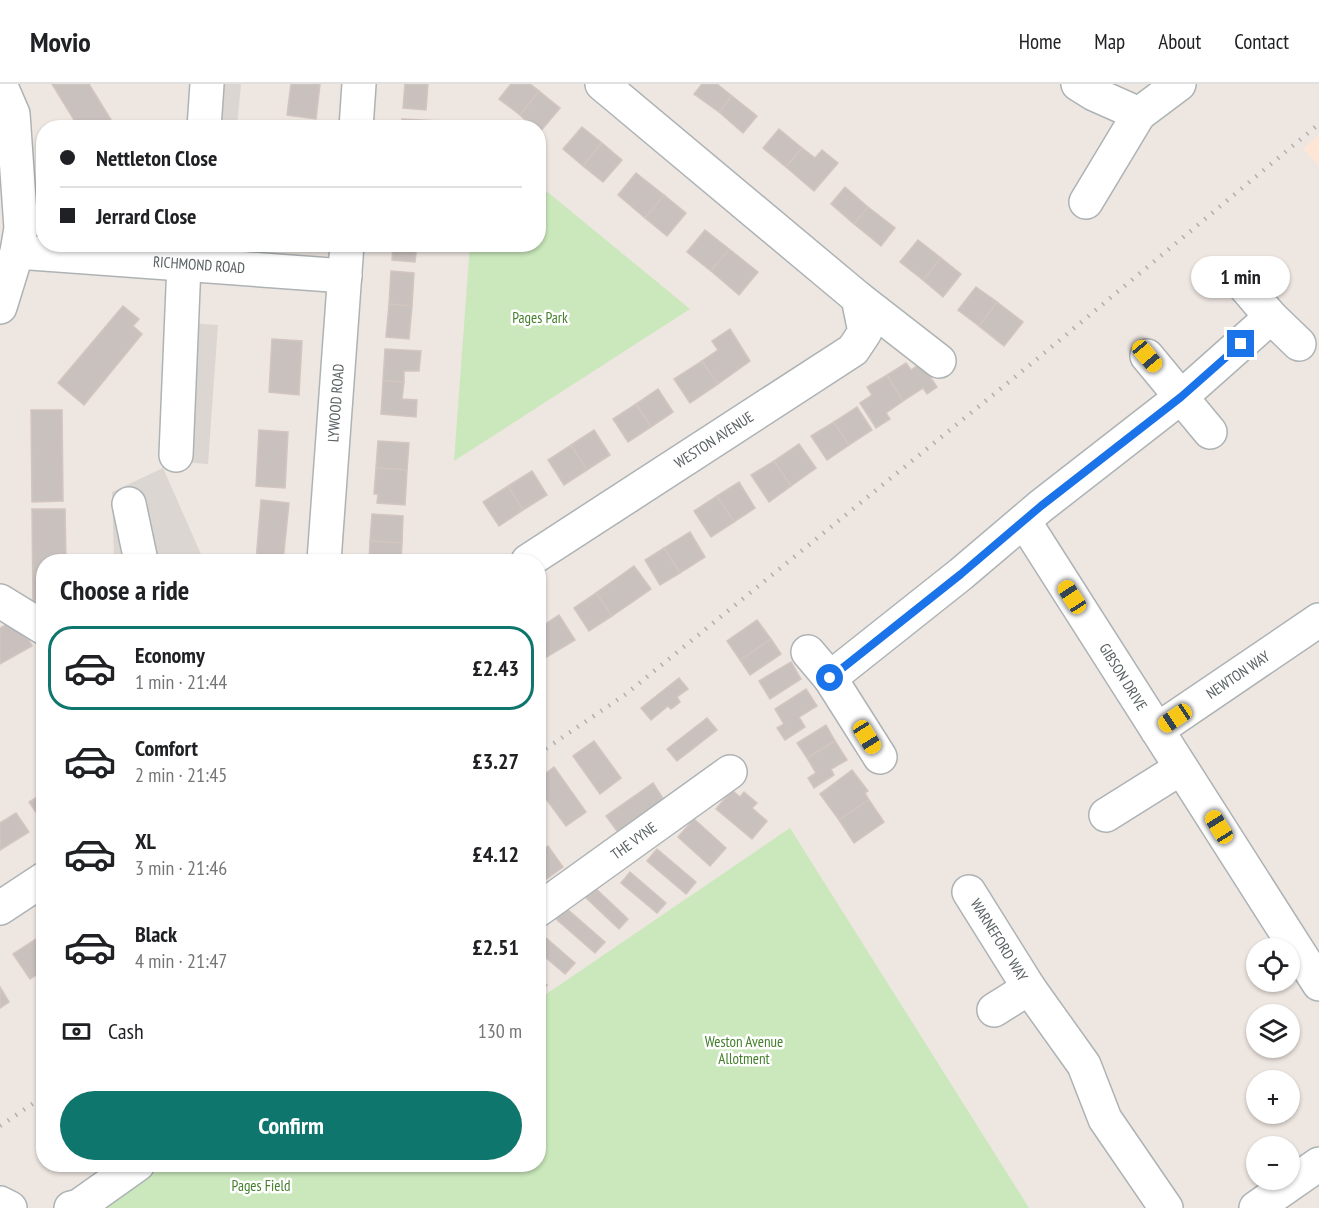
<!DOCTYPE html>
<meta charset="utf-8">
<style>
:root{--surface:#fff;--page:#f2f2f2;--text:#202124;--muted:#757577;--line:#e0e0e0;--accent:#0f766e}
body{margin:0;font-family:"PT Sans Narrow",sans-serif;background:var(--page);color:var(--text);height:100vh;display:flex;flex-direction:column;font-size:22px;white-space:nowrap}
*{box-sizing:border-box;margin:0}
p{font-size:20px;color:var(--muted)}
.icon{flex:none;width:33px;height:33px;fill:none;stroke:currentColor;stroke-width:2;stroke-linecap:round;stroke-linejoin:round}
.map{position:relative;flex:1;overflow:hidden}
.details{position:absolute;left:36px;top:470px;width:510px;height:618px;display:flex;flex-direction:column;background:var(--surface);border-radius:24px;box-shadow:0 2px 4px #0004}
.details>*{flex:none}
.guide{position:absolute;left:36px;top:36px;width:510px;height:132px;border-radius:24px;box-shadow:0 2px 4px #0004;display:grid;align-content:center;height:132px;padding:0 24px;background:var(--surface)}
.tools{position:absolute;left:1246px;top:854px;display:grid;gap:12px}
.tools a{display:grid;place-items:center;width:54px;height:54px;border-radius:50%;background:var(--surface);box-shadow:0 2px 4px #0004;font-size:30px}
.end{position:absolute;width:27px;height:27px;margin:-14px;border:8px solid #1a73e8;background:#fff;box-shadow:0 0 0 3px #fff}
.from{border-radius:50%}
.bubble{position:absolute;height:42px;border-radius:21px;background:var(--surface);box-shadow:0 2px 4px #0004;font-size:20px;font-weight:600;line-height:42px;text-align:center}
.car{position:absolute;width:18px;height:36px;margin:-18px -9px;border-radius:8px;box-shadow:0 0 4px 2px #0007;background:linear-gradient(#f5c518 24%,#345 0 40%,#f5c518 0 76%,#345 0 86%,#f5c518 0)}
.guide b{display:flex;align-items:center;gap:21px;height:57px;font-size:22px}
.guide b+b{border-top:2px solid var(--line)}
.guide i{width:15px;height:15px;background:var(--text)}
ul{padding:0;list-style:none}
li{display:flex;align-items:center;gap:18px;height:84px;margin:0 12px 9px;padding:0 12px;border:3px solid transparent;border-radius:24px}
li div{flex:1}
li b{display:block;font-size:22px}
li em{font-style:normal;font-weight:600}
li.selected{border-color:var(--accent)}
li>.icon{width:54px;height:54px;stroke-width:1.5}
h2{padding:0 24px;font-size:27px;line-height:72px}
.pay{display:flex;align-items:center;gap:15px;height:66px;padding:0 24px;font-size:22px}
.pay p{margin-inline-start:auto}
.action{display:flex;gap:12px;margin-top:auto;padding:12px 24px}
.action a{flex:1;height:69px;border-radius:36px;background:var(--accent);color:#fff;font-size:24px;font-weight:600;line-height:69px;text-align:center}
header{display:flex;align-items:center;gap:36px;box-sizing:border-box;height:84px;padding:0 30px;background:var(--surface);border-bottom:2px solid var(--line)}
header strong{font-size:28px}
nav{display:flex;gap:33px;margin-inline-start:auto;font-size:21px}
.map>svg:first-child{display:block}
.commercial{fill:#ffe6d4}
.industrial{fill:#dcd6d3}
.green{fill:#cae8bb}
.building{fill:#c9c1be;stroke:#d3c5bf;stroke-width:1.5}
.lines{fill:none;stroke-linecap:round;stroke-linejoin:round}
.minor-casing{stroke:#adb3b5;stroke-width:36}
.minor{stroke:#fff;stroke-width:33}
.rail{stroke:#afb0b1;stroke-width:4.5;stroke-dasharray:1.5 8;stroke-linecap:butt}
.route{stroke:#1a73e8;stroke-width:8}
.labels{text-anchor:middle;stroke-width:5;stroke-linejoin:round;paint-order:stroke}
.street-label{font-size:15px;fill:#596163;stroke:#fff}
.park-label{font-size:15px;fill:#45802d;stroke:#fff}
</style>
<header>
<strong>Movio</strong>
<nav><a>Home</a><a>Map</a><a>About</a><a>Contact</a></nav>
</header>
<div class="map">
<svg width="1319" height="1124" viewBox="0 0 1319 1124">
<rect width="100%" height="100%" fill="#eee6e1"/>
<path class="commercial" d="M 1319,51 L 1319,81 L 1303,65 Z"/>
<g class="industrial">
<path d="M 191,0 L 241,0 L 237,43 L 188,44 Z"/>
<path d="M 174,238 L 218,241 L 208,380 L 165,377 Z"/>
<path d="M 163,384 L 204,477 L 114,477 L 112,408 Z"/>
</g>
<g class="green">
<path d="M 539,101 L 690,225 L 454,377 L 470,161 L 538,160 Z"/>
<path d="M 790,744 L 1029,1124 L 101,1124 L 165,1080 L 538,1080 L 539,915 Z"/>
</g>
<g class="building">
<path d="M 52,0 L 89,0 L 116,44 L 79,44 Z"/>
<path d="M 291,0 L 320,0 L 316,35 L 287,31 Z"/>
<path d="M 405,0 L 428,0 L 426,26 L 403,24 Z"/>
<path d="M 511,0 L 530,0 L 539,7 L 520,31 L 499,15 Z"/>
<path d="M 702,0 L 717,0 L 732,12 L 719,28 L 694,10 Z"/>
<path d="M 539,7 L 560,24 L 540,48 L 538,44 L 534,44 L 520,31 Z"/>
<path d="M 732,12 L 757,32 L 743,49 L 719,28 Z"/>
<path d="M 402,35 L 440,37 L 440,44 L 401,44 Z"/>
<path d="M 582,43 L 602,59 L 583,82 L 563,65 Z"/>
<path d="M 779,45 L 802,64 L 786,83 L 763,64 Z"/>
<path d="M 602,59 L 622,76 L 603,98 L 583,82 Z"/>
<path d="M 802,64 L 815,74 L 822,66 L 838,79 L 814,107 L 786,83 Z"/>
<path d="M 636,89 L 664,111 L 645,134 L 618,111 Z"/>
<path d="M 845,103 L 868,123 L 854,140 L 831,120 Z"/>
<path d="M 664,111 L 686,129 L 667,152 L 645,134 Z"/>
<path d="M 868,123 L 895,144 L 881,162 L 854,140 Z"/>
<path d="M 705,146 L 729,165 L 711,187 L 687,168 Z"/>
<path d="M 918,156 L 941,174 L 923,196 L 900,178 Z"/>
<path d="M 393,160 L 417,160 L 415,178 L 392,176 Z"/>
<path d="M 729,165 L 758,188 L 739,211 L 711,187 Z"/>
<path d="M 941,174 L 961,190 L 943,213 L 923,196 Z"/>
<path d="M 391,187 L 414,189 L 412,222 L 389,220 Z"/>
<path d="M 976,203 L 997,218 L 979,242 L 958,226 Z"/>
<path d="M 997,218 L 1023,238 L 1004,262 L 979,242 Z"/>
<path d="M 389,220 L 412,222 L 409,255 L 386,253 Z"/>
<path d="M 123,222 L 139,235 L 133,242 L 142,250 L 84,321 L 58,299 Z"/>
<path d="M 730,245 L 750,277 L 718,300 L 702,277 L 718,266 L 712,257 Z"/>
<path d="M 272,255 L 302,257 L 299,311 L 269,308 Z"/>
<path d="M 385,265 L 421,267 L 419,287 L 404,287 L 404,298 L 383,297 Z"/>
<path d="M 702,277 L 718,300 L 690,319 L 674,295 Z"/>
<path d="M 906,279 L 911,286 L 921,279 L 937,303 L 927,310 L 923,304 L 903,317 L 887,291 Z"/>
<path d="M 887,291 L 903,317 L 886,329 L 890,335 L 876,344 L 860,319 L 872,311 L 867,303 Z"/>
<path d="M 383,297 L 404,298 L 402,315 L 417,316 L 416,333 L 381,330 Z"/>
<path d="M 658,305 L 673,328 L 651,343 L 636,320 Z"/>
<path d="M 636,320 L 651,343 L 628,358 L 613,335 Z"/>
<path d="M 857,323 L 872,346 L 849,361 L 834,338 Z"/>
<path d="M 31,326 L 62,326 L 63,417 L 32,418 Z"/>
<path d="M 834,338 L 849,361 L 827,376 L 811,352 Z"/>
<path d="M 259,346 L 288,348 L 285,404 L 256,402 Z"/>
<path d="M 594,346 L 610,371 L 587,386 L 571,361 Z"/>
<path d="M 378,357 L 409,359 L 407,386 L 376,384 Z"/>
<path d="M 799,360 L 816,384 L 791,402 L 774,377 Z"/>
<path d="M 571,361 L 587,386 L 564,401 L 548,376 Z"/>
<path d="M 774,377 L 791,402 L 769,418 L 751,391 Z"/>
<path d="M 376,384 L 407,386 L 405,421 L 377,419 L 378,410 L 374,410 Z"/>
<path d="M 532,387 L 547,411 L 523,426 L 508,402 Z"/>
<path d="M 739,398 L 755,424 L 734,438 L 717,412 Z"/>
<path d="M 508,402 L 523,426 L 499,442 L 483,418 Z"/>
<path d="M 717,412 L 734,438 L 711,453 L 694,427 Z"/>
<path d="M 261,416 L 289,419 L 283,477 L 256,477 Z"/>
<path d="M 32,425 L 65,425 L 66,477 L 44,477 L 44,517 L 33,517 Z"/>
<path d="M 372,430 L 403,432 L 402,459 L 370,457 Z"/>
<path d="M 690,448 L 705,473 L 680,489 L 664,464 Z"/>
<path d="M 370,457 L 402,459 L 401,477 L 369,477 Z"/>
<path d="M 664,464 L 680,489 L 660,501 L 645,476 Z"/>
<path d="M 634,482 L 651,505 L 612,532 L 596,509 Z"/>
<path d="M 596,509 L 612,532 L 589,547 L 574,524 Z"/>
<path d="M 559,531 L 575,556 L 545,574 L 538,564 L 538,545 Z"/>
<path d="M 17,534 L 32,562 L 0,580 L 0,544 Z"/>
<path d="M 757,536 L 771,555 L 740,576 L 727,557 Z"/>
<path d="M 771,555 L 781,570 L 750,591 L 740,576 Z"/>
<path d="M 791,578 L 801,595 L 770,615 L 759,597 Z"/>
<path d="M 679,594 L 688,605 L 677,613 L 680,618 L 671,625 L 668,622 L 651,636 L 641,624 Z"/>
<path d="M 806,605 L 817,622 L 799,633 L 805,643 L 785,656 L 777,644 L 784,640 L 775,625 Z"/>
<path d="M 707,634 L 717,646 L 677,677 L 667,665 Z"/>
<path d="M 826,641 L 835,657 L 807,674 L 797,659 Z"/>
<path d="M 594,657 L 621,694 L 600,710 L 573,672 Z"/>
<path d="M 835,657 L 847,676 L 831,685 L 834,691 L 814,704 L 808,694 L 816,689 L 807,674 Z"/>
<path d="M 554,683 L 586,728 L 566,742 L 538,704 L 538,695 Z"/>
<path d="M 852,686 L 868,707 L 865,709 L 869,716 L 839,736 L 820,710 Z"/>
<path d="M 653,699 L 666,719 L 620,751 L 606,732 Z"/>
<path d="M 732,706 L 740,713 L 744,708 L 757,719 L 752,724 L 767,737 L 752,755 L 716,725 Z"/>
<path d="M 44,709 L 44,740 L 29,718 Z"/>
<path d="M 869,716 L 884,738 L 854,759 L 839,736 Z"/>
<path d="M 16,729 L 29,748 L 0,766 L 0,739 Z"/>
<path d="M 694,735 L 726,764 L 710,782 L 678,753 Z"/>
<path d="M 548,762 L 563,783 L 538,801 L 538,769 Z"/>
<path d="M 657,765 L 696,798 L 686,810 L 647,777 Z"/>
<path d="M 630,788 L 666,819 L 657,829 L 621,799 Z"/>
<path d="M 593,802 L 628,835 L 619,845 L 584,812 Z"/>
<path d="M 566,824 L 605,858 L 595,869 L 556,835 Z"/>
<path d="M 538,847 L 575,879 L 565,890 L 538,867 Z"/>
<path d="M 42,851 L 44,854 L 44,886 L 30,895 L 13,870 Z"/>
<path d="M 538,894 L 547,901 L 538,910 Z"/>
<path d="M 0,903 L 9,918 L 0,924 Z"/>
</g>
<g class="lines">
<defs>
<g id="minor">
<path d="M 1078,0 L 1094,10 L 1139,30 L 1179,0"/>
<path d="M 204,44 L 207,0"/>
<path d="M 356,44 L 359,0"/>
<path d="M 1086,118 L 1139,30"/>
<path d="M 17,168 L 345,192"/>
<path d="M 1242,199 L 1271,233 L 1299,260"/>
<path d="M 858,214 L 939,277"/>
<path d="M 0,223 L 17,168 L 21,144 L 13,30 L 0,0"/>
<path d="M 1147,272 L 1210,348"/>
<path d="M 176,371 L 184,180"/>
<path d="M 129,420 L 141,477"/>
<path d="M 1024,437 L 1319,900"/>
<path d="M 324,477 L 347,160"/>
<path d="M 528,477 L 853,266 L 865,248 L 858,214 L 602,0"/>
<path d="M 0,517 L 44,544"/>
<path d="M 808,568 L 830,594"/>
<path d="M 1157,646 L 1319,536"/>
<path d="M 880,673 L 830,594 L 961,490 L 1041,422 L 1181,313 L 1271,233"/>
<path d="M 1106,731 L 1181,684"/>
<path d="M 969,808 L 1029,904 L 1084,981 L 1105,1035 L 1166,1124"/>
<path d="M 0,824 L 44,795"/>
<path d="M 538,826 L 730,688"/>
<path d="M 994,926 L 1029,904"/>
<path d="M 0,1119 L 10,1124"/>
<path d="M 71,1124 L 79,1122 L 138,1080"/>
<path d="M 1256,1124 L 1319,1080"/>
</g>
</defs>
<use href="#minor" class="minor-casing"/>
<use href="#minor" class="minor"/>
<g class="rail">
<path d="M 538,670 L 626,610 L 1037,275 L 1319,40"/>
<path d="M 0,1042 L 44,1012"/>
</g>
</g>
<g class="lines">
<path class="route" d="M 830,594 L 961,490 L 1041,422 L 1181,313 L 1241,260"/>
</g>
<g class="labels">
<g class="street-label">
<text transform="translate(199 181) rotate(4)" y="5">RICHMOND ROAD</text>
<text transform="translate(336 319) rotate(-86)" y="5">LYWOOD ROAD</text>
<text transform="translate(714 356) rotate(-33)" y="5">WESTON AVENUE</text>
<text transform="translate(1238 591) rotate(-34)" y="5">NEWTON WAY</text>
<text transform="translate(1123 593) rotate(58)" y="5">GIBSON DRIVE</text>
<text transform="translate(634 757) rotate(-36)" y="5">THE VYNE</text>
<text transform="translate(999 856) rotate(58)" y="5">WARNEFORD WAY</text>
</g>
<g class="park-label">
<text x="540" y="239">Pages Park</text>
<text x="744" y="963">Weston Avenue<tspan x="744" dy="17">Allotment</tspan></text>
<text x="261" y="1107">Pages Field</text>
</g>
</g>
</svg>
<div class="tools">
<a><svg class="icon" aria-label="locate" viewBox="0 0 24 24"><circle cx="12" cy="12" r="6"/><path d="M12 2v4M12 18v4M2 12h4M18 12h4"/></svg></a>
<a><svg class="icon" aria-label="layers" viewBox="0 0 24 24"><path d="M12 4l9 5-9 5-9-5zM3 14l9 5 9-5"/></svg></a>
<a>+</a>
<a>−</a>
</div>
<i class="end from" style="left:830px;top:594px"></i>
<i class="end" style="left:1241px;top:260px"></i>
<div class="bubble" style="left:1191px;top:172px;width:99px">1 min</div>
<i class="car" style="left:1147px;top:272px;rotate:140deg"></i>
<i class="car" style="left:1072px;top:513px;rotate:327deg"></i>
<i class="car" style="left:1175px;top:634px;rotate:236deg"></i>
<i class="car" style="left:867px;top:653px;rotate:148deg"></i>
<i class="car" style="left:1219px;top:743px;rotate:328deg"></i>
<div class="guide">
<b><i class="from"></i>Nettleton Close</b>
<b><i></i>Jerrard Close</b>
</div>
<section class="details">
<h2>Choose a ride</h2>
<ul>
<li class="selected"><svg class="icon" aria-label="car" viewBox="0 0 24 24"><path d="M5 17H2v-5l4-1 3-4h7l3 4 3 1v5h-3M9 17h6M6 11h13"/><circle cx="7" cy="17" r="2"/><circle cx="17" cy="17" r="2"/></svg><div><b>Economy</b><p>1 min · 21:44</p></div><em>£2.43</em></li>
<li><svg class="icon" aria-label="car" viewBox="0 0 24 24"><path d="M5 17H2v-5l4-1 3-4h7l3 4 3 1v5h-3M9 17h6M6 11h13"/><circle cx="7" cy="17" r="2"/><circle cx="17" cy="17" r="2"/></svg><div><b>Comfort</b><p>2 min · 21:45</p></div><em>£3.27</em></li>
<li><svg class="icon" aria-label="car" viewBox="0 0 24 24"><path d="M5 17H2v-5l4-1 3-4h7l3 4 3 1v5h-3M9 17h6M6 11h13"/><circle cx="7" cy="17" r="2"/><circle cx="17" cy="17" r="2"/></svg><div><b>XL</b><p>3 min · 21:46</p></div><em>£4.12</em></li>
<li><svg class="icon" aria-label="car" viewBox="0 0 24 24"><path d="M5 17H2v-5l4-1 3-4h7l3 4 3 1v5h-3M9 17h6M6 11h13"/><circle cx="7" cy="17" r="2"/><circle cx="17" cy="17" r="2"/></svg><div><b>Black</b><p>4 min · 21:47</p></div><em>£2.51</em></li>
</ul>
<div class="pay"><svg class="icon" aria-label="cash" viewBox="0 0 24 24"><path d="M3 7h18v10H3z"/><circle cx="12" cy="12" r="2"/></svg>Cash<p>130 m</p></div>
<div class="action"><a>Confirm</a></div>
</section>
</div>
